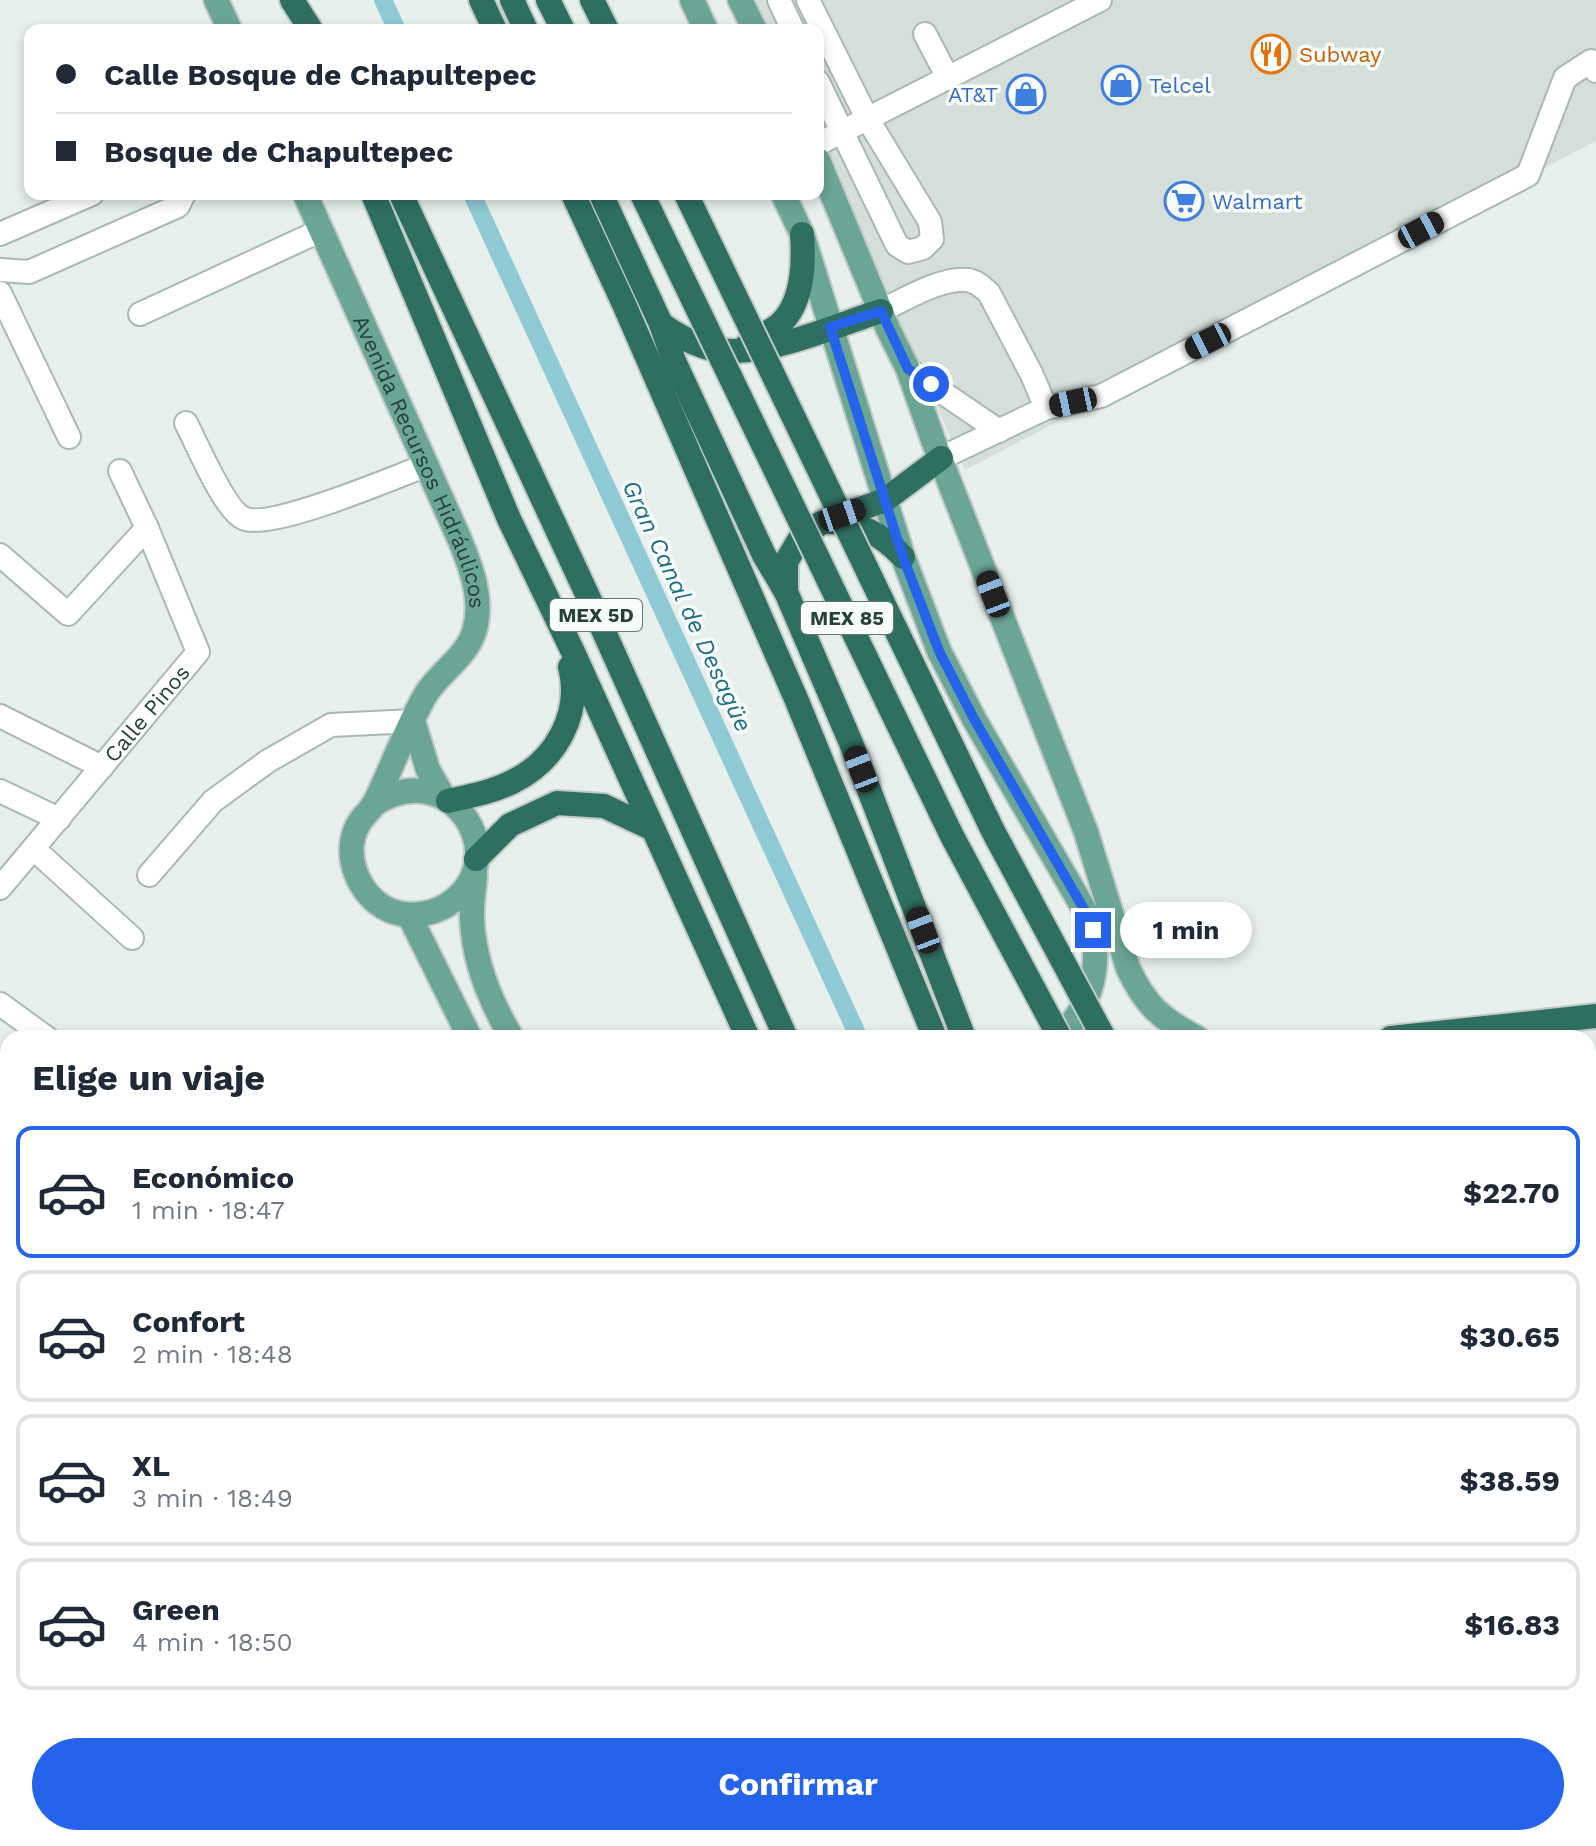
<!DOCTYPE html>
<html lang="es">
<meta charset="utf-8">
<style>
:root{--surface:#fff;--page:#f2f2f3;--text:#1f2937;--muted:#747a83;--line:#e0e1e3;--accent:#2563eb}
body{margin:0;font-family:"Work Sans",sans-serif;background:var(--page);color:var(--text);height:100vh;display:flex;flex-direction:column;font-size:30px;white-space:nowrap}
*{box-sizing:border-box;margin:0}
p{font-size:26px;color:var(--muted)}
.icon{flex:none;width:44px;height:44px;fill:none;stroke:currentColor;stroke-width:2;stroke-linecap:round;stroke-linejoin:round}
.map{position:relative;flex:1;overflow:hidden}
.details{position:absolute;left:0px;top:1030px;width:1596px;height:816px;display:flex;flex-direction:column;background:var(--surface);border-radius:24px 24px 0 0;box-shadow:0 4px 12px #0003}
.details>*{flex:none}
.hud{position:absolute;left:24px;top:24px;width:800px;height:176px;border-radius:16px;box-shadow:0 4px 12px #0003;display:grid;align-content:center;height:176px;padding:0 32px;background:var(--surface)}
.end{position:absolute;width:36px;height:36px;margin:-18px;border:10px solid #2563eb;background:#fff;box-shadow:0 0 0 4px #fff}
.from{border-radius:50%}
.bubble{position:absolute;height:56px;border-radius:28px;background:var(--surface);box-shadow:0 4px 12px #0003;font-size:26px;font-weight:700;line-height:56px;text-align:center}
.car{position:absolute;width:24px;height:48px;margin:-24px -12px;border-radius:10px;box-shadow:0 0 6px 2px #0007;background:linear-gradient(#222 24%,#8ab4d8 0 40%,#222 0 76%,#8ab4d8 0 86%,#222 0)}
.hud b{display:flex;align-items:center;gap:28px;height:76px;font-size:30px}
.hud b+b{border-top:2px solid var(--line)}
.hud i{width:20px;height:20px;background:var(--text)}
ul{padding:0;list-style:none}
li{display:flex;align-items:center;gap:24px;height:132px;margin:0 16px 12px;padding:0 16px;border:4px solid var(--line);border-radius:16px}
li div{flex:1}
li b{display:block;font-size:30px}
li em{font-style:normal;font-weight:700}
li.selected{border-color:var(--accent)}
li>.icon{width:72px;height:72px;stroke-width:1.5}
h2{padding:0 32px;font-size:36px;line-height:96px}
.cta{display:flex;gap:16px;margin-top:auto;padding:16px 32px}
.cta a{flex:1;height:92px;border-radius:48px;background:var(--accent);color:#fff;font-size:32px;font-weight:700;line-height:92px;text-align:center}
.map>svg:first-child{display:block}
.built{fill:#d4dfda}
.green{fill:#bfe0c8}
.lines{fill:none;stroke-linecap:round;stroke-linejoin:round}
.canal{stroke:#8ec9d4;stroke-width:18}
.minor-casing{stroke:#a8b8b2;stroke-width:26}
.major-casing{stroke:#c2cac8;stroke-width:28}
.highway-casing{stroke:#c2cac8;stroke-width:28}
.path{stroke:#86b3a5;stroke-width:3;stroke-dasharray:4 6;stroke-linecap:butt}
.minor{stroke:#fff;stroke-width:22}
.major{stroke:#6aa596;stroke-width:24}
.highway{stroke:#2f6f62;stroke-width:24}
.highway-bridge-casing{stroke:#c2cac8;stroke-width:28;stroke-linecap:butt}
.highway-bridge{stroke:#2f6f62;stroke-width:24}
.route{stroke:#2563eb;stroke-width:10}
.labels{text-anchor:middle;stroke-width:7;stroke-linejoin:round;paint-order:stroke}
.shield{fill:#f7fbf9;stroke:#637a73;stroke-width:2}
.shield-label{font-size:20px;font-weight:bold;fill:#24423a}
.food-label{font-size:22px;fill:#c56008;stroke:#f7fbf9;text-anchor:start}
.shop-label{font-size:22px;fill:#366cbe;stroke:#f7fbf9;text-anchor:start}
.street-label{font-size:22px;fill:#24423a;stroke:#f7fbf9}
.water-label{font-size:24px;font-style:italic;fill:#1c6f80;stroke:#f7fbf9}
</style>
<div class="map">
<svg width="1596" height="1846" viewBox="0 0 1596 1846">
<rect width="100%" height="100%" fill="#e6efeb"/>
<path class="built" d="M 756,0 L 1596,0 L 1596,141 L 965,470 L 818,140 L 818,30 L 769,30 Z"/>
<path class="green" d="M 1596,1118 L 1596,1236 L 1588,1240 L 1588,1123 Z"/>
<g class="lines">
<g class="canal">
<path d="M 383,0 L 397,30"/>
<path d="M 472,194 L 859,1038"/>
<path d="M 1224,1838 L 1228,1846"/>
</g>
<defs>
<g id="minor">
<path d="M 779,0 L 793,30"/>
<path d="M 808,0 L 867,118 L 930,222 L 932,239 L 923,248 L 908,252 L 897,245 L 818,82"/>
<path d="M 925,34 L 948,78"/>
<path d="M 818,144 L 1100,0"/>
<path d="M 0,234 L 92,194"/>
<path d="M 0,270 L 29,272 L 178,206 L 184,194"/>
<path d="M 0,293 L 69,437"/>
<path d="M 881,311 C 903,300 942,277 967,280 C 977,281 982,287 989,293 L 1032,375 L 1046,408 L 941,458"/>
<path d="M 140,314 L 322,230"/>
<path d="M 908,369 L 999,431"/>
<path d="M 1046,408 L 1101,396 L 1528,175 L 1565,78 L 1591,61 L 1596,71"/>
<path d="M 186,423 C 197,444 224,509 243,518 C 270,531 395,477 427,465"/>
<path d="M 0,555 L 68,614 L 147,528"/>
<path d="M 0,716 L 102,767"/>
<path d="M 0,791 L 59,819"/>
<path d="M 34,849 L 132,938"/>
<path d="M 149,875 L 213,801 L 268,761 L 331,725 L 413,721"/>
<path id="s1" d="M 0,888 L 198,652 L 147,528 L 120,471"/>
<path d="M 0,1004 L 47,1038"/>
<path d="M 1595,1070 L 1596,1101"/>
<path d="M 8,1305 L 8,1308"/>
<path d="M 1588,1309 L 1596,1306"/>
<path d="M 0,1401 L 8,1408"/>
<path d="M 1588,1427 L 1596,1424"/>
<path d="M 0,1523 L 8,1528"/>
<path d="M 1588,1544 L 1596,1541"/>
<path d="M 0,1588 L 8,1592"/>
<path d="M 0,1635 L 8,1626"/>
<path d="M 1588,1661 L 1596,1658"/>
<path d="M 1588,1785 L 1596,1781"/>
<path d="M 558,1838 L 566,1846"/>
<path d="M 708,1838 L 712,1846"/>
<path d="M 813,1838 L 817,1846"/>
<path d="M 903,1838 L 907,1846"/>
<path d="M 149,1846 L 157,1838"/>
<path d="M 283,1846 L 290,1838"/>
</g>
<g id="major">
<path d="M 216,0 L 230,30"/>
<path d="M 692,0 L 706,30"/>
<path d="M 740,0 L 755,30"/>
<path d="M 818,160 L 888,329 L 908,369 L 933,440 L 1086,832 L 1128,968 C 1145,1005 1161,1019 1197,1038"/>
<path id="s2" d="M 305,194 L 459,538 C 471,567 484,600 474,632 C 466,657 440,672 426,694 C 411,720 399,749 387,776 C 383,785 379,795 374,804 C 370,811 363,816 359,823 C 341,853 358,896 389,910 C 407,918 431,915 447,905 C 518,860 451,752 373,805"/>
<path d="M 783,194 L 802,234 L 903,557 L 939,651 L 974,719 L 1088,916 C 1104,961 1093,1004 1059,1038"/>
<path d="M 413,721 L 428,770 L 443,796"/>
<path d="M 475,876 C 474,890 471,906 472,920 C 474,961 491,1003 512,1038"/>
<path d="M 409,915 L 470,1038"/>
<path d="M 0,1789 L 8,1792"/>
<path d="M 113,1838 L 132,1846"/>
<path d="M 1515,1838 L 1518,1846"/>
<path d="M 1545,1838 L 1549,1846"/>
</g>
<g id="highway">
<path d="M 292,0 L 311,30"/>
<path d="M 481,0 L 495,30"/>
<path d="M 512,0 L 526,30"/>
<path d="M 548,0 L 563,30"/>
<path d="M 592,0 L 607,30"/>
<path d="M 373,194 L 509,519 L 573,652 L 748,1038"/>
<path d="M 401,194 L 592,605 L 786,1038"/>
<path d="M 573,194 L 623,302 L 797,701 L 935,1038"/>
<path d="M 601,194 L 661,324 L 674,361 L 764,555 L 786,592 L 851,743 L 964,1038"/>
<path d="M 661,324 C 675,334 689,342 705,347 C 756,363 832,326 881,311"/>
<path d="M 748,344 C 758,337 771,332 780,324 C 804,302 804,262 802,234"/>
<path d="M 827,522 C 858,521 883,535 903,557"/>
<path d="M 786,592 L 786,562 L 802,535 L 821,523 L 885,500 L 941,458"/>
<path d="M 448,801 C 471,796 493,792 514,781 C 556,760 582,713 570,667"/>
<path d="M 476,859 L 510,825 L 557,803 L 604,806 L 653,829"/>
<path d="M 1391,1038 L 1596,1016"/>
<path d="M 1588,1071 L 1596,1070"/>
<path d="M 0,1174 L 8,1173"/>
<path d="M 0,1220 L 8,1220"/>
<path d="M 1108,1838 L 1112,1846"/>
<path d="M 1147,1838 L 1150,1846"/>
<path d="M 1334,1838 L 1338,1846"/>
<path d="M 1387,1838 L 1393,1846"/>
<path d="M 1439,1838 L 1446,1846"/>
<path d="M 1487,1838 L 1491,1846"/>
<path d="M 1528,1838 L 1532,1846"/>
</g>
</defs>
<use href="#minor" class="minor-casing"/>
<use href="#major" class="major-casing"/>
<use href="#highway" class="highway-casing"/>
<g class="path">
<path d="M 1588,1130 L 1596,1126"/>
<path d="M 1588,1235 L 1596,1232"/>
</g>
<use href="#minor" class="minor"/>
<use href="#major" class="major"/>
<use href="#highway" class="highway"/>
<defs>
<g id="highway-bridge">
<path d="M 642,194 L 952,836 L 1060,1038"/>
<path d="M 686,194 L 993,831 L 1104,1038"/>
</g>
</defs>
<use href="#highway-bridge" class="highway-bridge-casing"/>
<use href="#highway-bridge" class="highway-bridge"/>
</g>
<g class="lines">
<path class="route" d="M 931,384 L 908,369 L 881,311 L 830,327 L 903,557 L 939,651 L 974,719 L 1088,916 L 1093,930"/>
</g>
<defs>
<symbol id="restaurant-ring" viewBox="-11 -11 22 22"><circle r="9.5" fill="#f7fbf9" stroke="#e8710a" stroke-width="1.5"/><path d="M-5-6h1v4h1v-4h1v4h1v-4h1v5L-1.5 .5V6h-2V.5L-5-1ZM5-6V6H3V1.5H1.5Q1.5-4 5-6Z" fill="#e8710a"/></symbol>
<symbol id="shop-ring" viewBox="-11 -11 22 22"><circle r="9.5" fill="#f7fbf9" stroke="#3f7fe0" stroke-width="1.5"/><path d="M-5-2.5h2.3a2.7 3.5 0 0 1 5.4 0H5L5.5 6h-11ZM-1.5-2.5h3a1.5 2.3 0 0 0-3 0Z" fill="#3f7fe0"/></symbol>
<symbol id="supermarket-ring" viewBox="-11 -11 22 22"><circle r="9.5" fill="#f7fbf9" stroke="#3f7fe0" stroke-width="1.5"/><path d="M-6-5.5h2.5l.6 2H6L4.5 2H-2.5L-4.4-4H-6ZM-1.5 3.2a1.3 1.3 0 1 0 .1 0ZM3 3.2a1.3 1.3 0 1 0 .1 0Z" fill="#3f7fe0"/></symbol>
</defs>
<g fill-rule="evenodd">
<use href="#restaurant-ring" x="1249" y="32" width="44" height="44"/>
<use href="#shop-ring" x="1099" y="63" width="44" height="44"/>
<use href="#shop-ring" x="1004" y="72" width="44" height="44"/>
<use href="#supermarket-ring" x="1162" y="179" width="44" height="44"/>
</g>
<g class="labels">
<g class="shield">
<rect x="550" y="599" width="92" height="32" rx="6"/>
<rect x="801" y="602" width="92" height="32" rx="6"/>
</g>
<g class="shield-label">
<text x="596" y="622">MEX 5D</text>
<text x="847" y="625">MEX 85</text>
</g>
<g class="food-label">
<text x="1299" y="62">Subway</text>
</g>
<g class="shop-label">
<text x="1149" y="93">Telcel</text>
<text x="998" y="102" text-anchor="end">AT&amp;T</text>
<text x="1212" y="209">Walmart</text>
</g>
<g class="street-label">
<text dy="8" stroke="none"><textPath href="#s2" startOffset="292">Avenida Recursos Hidráulicos</textPath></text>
<text dy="8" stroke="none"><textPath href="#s1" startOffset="228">Calle Pinos</textPath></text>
</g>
<g class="water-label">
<text transform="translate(687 606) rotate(65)" y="8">Gran Canal de Desagüe</text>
</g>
</g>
</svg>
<i class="end from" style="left:931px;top:384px"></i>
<i class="end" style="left:1093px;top:930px"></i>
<div class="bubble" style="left:1120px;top:902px;width:132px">1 min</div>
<i class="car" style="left:1421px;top:230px;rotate:62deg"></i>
<i class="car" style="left:1208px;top:341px;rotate:243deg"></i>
<i class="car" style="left:1073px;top:402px;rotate:258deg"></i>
<i class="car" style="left:842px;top:515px;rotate:71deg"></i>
<i class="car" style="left:993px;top:594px;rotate:339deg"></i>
<i class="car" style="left:861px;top:769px;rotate:339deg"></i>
<i class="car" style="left:923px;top:930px;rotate:339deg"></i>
<div class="hud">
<b><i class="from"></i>Calle Bosque de Chapultepec</b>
<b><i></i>Bosque de Chapultepec</b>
</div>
<section class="details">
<h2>Elige un viaje</h2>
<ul>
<li class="selected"><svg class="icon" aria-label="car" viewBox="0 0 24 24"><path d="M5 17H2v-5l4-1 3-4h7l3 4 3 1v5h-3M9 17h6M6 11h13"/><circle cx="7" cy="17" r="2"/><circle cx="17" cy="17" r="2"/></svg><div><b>Económico</b><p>1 min · 18:47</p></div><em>$22.70</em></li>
<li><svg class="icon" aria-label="car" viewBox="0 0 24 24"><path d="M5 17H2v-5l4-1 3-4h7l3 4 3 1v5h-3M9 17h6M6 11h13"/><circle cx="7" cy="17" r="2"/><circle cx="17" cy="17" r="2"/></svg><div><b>Confort</b><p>2 min · 18:48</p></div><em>$30.65</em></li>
<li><svg class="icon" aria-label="car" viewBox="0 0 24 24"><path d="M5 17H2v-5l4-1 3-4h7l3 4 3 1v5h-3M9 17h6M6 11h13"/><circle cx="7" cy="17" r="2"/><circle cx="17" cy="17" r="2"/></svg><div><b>XL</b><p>3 min · 18:49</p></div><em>$38.59</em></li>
<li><svg class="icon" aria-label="car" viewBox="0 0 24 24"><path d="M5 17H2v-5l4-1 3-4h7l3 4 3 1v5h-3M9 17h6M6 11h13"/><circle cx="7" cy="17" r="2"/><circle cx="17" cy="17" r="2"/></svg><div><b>Green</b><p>4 min · 18:50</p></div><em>$16.83</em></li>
</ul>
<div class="cta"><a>Confirmar</a></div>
</section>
</div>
